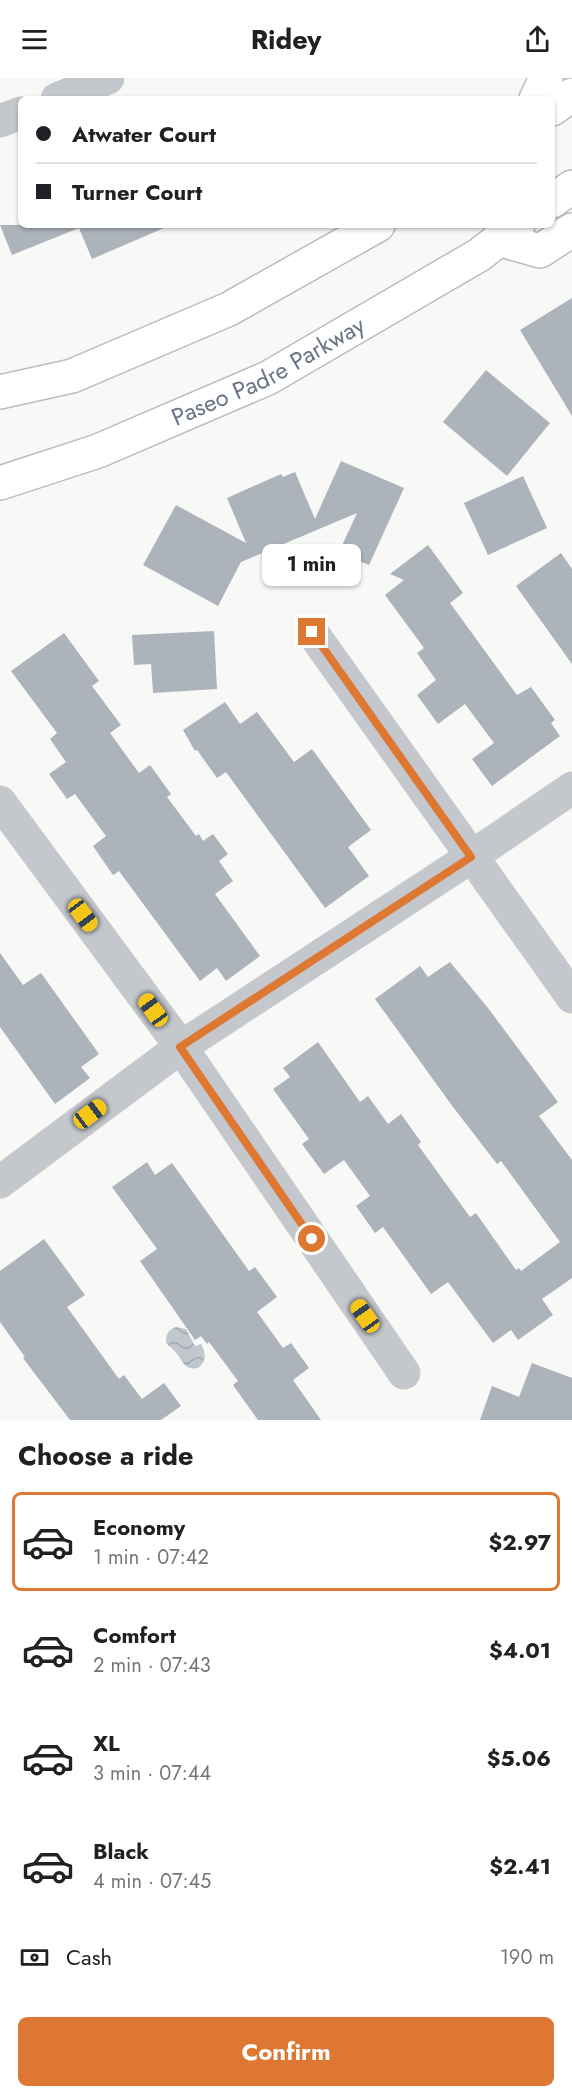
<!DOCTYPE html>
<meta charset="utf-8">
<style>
:root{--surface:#fff;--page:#f2f2f2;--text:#202124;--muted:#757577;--line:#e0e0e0;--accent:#dd7732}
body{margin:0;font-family:Jost,sans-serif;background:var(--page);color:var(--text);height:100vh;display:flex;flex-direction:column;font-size:22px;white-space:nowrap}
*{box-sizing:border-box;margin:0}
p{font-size:20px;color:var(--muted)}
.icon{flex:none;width:33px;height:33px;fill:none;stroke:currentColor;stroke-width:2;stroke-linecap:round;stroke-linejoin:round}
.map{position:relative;height:1342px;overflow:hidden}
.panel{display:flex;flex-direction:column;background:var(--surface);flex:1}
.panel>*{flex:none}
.hud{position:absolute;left:18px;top:18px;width:537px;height:132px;border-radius:9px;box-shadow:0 2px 4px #0004;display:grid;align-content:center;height:132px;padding:0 18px;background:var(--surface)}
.end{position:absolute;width:27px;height:27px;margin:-14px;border:8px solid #dd7732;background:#fff;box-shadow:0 0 0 3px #fff}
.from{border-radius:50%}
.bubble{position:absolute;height:42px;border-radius:9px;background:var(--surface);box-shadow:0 2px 4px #0004;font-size:20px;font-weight:700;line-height:42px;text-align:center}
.car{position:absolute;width:18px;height:36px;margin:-18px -9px;border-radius:8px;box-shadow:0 0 4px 2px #0007;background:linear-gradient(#f5c518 24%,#345 0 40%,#f5c518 0 76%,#345 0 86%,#f5c518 0)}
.hud b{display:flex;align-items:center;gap:21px;height:57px;font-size:22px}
.hud b+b{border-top:2px solid var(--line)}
.hud i{width:15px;height:15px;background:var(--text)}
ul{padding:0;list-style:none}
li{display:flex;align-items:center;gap:18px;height:99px;margin:0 12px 9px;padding:0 6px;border:3px solid transparent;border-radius:9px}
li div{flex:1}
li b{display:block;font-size:22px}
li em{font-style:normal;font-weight:700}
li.selected{border-color:var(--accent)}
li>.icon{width:54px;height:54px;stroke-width:1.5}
h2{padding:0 18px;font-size:27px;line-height:72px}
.pay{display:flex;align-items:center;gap:15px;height:66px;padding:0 18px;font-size:22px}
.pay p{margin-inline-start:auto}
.primary-button{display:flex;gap:12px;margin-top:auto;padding:12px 18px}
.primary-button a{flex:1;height:69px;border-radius:9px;background:var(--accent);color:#fff;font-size:24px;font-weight:700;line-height:69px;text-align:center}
header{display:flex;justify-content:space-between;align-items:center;height:78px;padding:0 18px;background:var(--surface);font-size:27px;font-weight:700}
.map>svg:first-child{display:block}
.water{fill:url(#water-waves)}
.building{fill:#adb3ba}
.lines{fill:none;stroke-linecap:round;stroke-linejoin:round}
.secondary-casing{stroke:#b9bcc2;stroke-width:36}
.minor{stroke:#c4c7cb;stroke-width:33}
.secondary{stroke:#fff;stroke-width:33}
.route{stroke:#dd7732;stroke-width:8}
.labels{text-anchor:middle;stroke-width:6;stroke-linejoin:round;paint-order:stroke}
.street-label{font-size:24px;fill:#697486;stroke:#fff}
</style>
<header><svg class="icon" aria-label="menu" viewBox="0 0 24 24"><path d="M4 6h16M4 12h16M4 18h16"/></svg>Ridey<svg class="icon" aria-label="share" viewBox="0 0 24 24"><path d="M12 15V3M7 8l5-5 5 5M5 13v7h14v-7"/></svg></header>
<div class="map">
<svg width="572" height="1342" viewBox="0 0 572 1342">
<defs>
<pattern id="water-waves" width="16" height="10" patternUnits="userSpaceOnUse" patternTransform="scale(1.5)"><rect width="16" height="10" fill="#c0c7cd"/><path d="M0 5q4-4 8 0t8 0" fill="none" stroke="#a0a6ac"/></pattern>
</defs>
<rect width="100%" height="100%" fill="#f8f8f6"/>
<path class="water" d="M 176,1249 L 186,1251 L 195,1268 L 201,1266 C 206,1275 207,1283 198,1290 C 186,1292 184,1286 178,1277 C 175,1273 170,1269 166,1265 C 166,1256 168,1252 176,1249 Z"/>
<g class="building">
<path d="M 0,147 L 171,147 L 92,181 L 79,150 L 12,177 Z"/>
<path d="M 572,220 L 572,338 L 520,252 Z"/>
<path d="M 486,292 L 550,345 L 507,398 L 443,344 Z"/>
<path d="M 341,383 L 404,410 L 369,487 L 339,474 L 357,435 L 241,484 L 218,528 L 143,487 L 176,427 L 246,465 L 227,420 L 281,396 L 283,399 L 295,394 L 315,441 Z"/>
<path d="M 523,398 L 547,450 L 488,477 L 464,425 Z"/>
<path d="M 428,467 L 463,515 L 450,525 L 517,617 L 531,609 L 555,642 L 551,645 L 560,658 L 492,708 L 472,681 L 494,665 L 465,626 L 438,646 L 417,617 L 436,602 L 417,575 L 424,570 L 385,517 L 404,502 L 390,496 Z"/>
<path d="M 561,475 L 572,491 L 572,586 L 516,508 Z"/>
<path d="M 214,553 L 217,611 L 153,615 L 151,586 L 134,587 L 132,557 Z"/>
<path d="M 64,555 L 99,603 L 92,608 L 121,647 L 110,655 L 139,695 L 150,687 L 171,716 L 167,719 L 196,758 L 199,756 L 203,763 L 213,756 L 228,776 L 219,783 L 233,803 L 215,816 L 260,878 L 226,903 L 217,890 L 200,903 L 119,793 L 113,797 L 93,768 L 106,758 L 75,716 L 67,721 L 49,696 L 66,684 L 50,661 L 57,655 L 11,593 Z"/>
<path d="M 225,624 L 240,646 L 257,634 L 294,684 L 312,671 L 371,752 L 348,769 L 369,798 L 325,830 L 226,694 L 217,700 L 197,672 L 195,673 L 183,652 Z"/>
<path d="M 0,875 L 23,907 L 41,895 L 99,976 L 81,989 L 90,1000 L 55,1026 L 0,949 Z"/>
<path d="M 450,884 L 488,930 L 558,1024 L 539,1038 L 572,1082 L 572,1200 L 542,1221 L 553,1237 L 518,1262 L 511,1252 L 493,1265 L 448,1204 L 431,1216 L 383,1149 L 375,1155 L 356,1128 L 370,1118 L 344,1082 L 324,1096 L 302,1066 L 309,1061 L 273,1011 L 290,999 L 283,990 L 318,964 L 360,1024 L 368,1018 L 388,1046 L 401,1036 L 421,1064 L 418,1067 L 470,1139 L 476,1135 L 516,1192 L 519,1190 L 521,1193 L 560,1164 L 501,1083 L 497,1086 L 453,1029 L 375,921 L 420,888 L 428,899 Z"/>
<path d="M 147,1084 L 155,1097 L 172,1085 L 249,1193 L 255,1189 L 277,1219 L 257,1234 L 283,1270 L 291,1265 L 309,1290 L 293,1302 L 321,1342 L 258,1342 L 233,1307 L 238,1303 L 209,1264 L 207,1266 L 201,1258 L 195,1262 L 140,1183 L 157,1171 L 112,1109 Z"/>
<path d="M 44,1161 L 85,1217 L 67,1229 L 119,1301 L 124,1297 L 142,1321 L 164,1305 L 181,1328 L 161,1342 L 70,1342 L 23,1280 L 25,1279 L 0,1244 L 0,1193 Z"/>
<path d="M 532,1285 L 572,1300 L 572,1342 L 480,1342 L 492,1308 L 519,1319 Z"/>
</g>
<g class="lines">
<defs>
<g id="secondary">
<path d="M 536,21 L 546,0"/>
<path d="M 552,31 L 572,17"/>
<path d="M 552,123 L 572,109"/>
<path d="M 498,161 L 540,173 L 572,152"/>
<path d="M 0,314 L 72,298 L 229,231 L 378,147"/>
<path id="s1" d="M 0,405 L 98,373 L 268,300 L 479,177 L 518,147"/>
</g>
</defs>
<use href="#secondary" class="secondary-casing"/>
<g class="minor">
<path d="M 57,21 L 108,0"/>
<path d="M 0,43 L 21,35"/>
<path d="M 312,554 L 572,919"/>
<path d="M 0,724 L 181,969 L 404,1295"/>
<path d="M 0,1104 L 181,969 L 471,779 L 572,710"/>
</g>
<use href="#secondary" class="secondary"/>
</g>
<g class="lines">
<path class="route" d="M 312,554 L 471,779 L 180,969 L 312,1161"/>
</g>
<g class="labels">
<g class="street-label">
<text dy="8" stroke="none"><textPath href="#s1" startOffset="291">Paseo Padre Parkway</textPath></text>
</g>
</g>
</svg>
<i class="end from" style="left:312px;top:1161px"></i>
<i class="end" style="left:312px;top:554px"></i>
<div class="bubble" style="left:262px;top:466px;width:99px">1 min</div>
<i class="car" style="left:83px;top:837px;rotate:143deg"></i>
<i class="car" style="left:153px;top:932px;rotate:324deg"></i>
<i class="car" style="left:90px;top:1036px;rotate:53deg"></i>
<i class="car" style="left:365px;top:1238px;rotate:325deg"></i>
<div class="hud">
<b><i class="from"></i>Atwater Court</b>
<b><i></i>Turner Court</b>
</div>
</div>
<section class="panel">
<h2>Choose a ride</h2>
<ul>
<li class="selected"><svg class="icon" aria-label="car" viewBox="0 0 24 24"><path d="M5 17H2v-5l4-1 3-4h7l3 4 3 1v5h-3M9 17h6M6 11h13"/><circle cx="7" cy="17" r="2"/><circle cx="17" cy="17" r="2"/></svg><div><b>Economy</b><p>1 min · 07:42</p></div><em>$2.97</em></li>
<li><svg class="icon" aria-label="car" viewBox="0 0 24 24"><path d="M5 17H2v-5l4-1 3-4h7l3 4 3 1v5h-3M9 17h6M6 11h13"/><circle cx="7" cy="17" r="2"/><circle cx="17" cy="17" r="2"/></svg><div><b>Comfort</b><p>2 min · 07:43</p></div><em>$4.01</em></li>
<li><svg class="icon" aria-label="car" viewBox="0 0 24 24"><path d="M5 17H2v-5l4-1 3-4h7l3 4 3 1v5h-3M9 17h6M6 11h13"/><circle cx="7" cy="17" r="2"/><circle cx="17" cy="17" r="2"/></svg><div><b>XL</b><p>3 min · 07:44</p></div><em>$5.06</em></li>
<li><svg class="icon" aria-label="car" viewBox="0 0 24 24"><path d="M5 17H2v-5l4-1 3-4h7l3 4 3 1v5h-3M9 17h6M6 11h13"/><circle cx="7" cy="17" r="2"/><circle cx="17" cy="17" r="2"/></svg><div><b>Black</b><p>4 min · 07:45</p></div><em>$2.41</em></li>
</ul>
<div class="pay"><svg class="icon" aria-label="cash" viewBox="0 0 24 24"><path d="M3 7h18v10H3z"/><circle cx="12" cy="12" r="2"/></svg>Cash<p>190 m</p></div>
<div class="primary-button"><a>Confirm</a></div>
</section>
